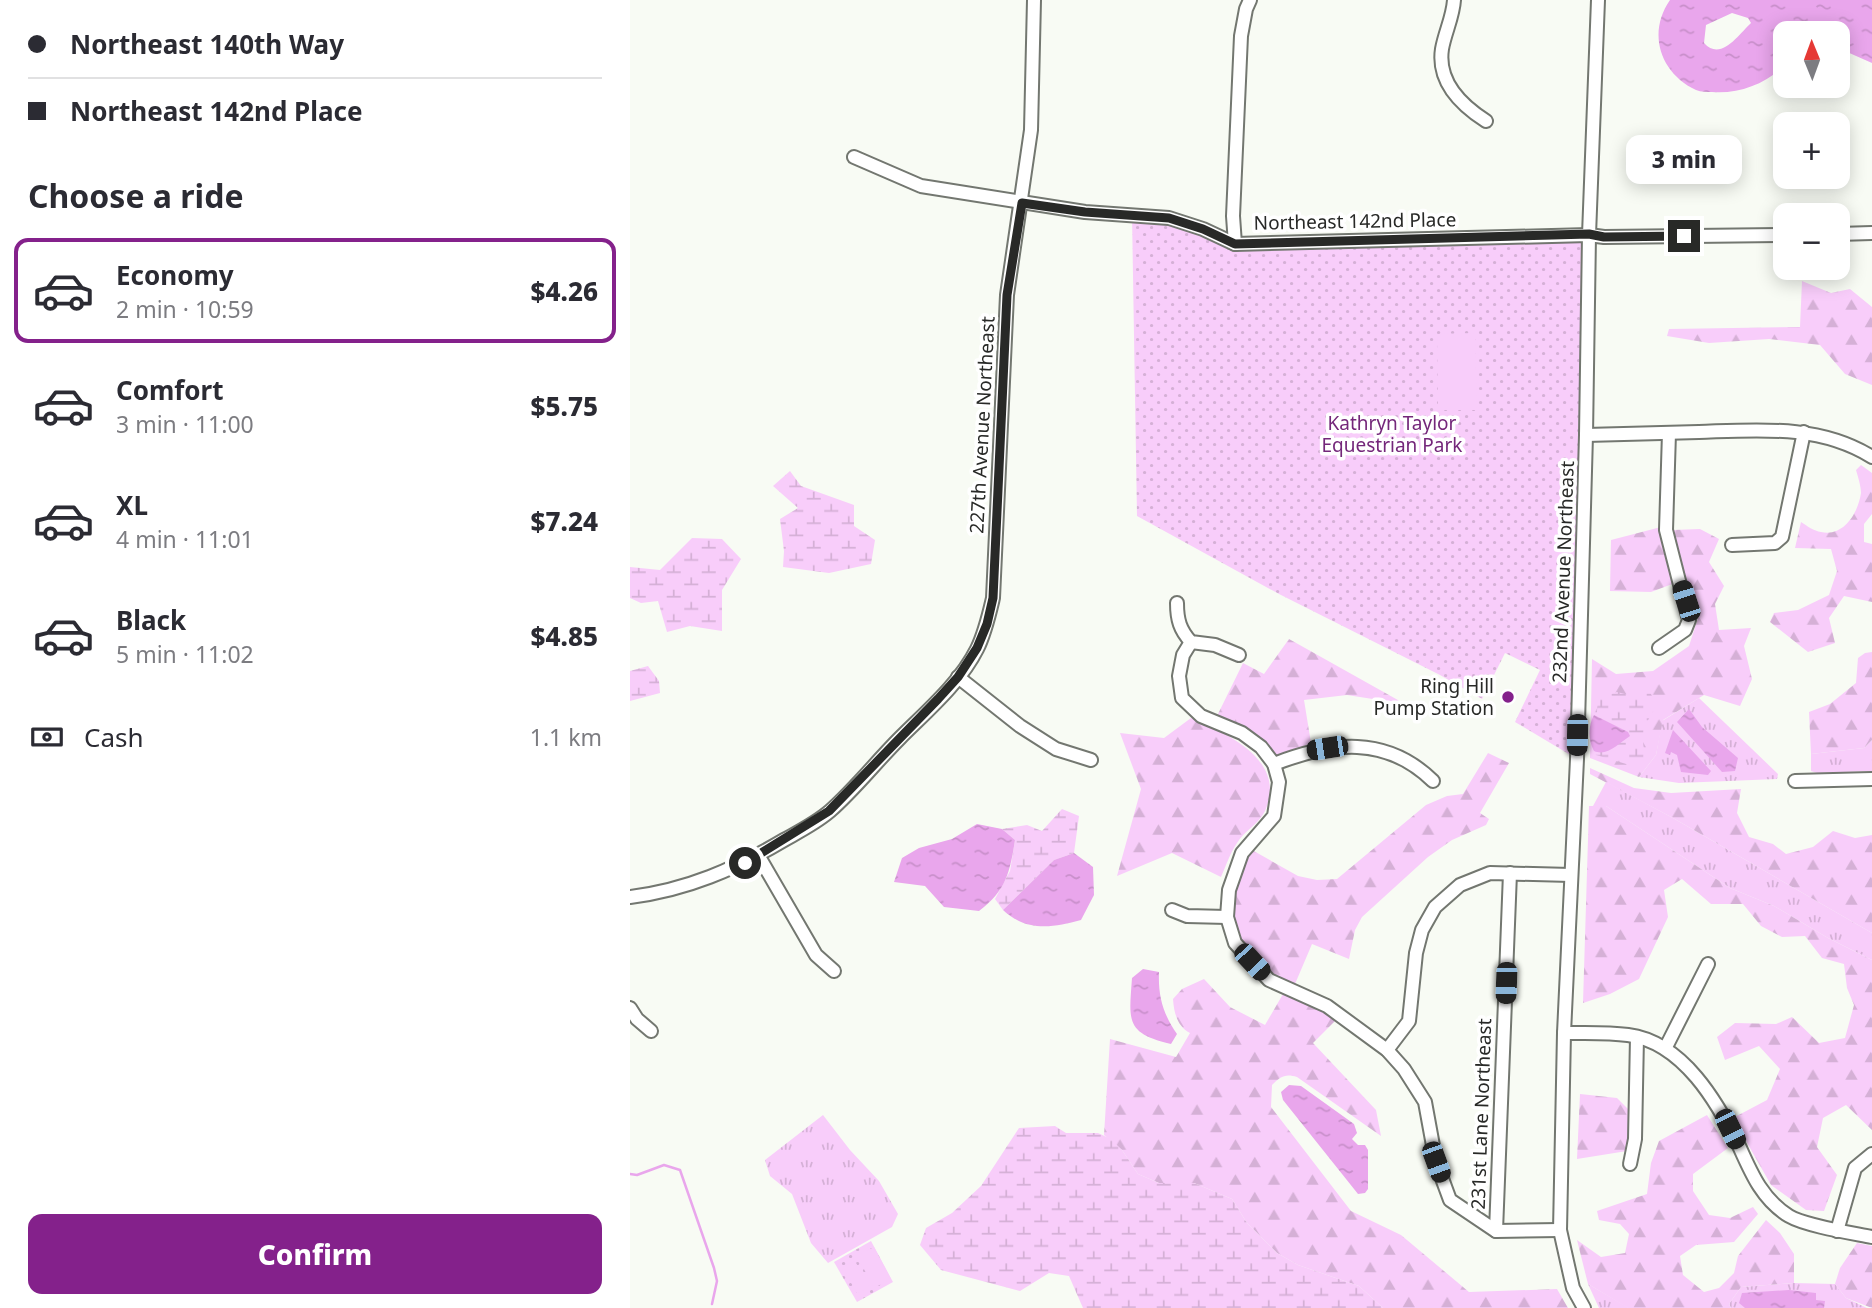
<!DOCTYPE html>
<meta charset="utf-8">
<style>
:root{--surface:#fff;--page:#f2f2f3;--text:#2b2b33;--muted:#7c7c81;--line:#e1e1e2;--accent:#84218b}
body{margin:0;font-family:"Noto Sans",sans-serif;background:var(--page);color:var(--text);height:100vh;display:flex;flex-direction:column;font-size:26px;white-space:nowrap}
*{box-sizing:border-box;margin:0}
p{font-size:23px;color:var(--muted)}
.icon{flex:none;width:38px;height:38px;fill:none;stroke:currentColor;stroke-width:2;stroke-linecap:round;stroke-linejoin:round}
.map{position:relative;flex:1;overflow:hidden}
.details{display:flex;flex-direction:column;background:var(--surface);width:630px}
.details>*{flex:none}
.banner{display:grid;align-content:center;height:154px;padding:0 28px;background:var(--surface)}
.needle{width:46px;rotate:359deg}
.buttons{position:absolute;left:1143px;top:21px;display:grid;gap:14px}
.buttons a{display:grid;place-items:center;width:77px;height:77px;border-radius:14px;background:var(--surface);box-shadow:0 4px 18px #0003;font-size:35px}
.end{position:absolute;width:32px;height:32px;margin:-16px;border:9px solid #282927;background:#fff;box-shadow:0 0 0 4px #fff}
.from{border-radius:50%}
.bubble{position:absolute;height:49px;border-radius:14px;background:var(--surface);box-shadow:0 4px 18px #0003;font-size:23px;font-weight:800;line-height:49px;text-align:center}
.car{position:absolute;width:21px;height:42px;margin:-21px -10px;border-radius:9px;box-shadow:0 0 5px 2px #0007;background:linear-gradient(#222 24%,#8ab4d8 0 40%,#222 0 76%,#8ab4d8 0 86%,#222 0)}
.banner b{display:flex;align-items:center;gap:24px;height:66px;font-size:26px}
.banner b+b{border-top:2px solid var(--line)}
.banner i{width:18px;height:18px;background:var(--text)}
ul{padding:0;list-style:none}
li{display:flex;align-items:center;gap:21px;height:105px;margin:0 14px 10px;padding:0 14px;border:4px solid transparent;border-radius:14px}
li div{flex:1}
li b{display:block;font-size:26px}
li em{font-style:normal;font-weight:800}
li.on{border-color:var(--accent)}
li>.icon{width:63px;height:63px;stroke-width:1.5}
h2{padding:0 28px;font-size:32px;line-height:84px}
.pay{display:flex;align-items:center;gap:18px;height:77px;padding:0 28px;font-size:26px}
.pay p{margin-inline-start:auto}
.action{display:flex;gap:14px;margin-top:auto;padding:14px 28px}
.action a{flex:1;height:80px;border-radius:14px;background:var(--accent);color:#fff;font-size:28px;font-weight:800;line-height:80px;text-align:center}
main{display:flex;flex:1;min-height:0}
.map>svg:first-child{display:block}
.grass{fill:url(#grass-tufts)}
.forest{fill:url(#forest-firs)}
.wetland{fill:url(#wetland-marsh)}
.park{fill:url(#park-dots)}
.pitch{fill:#f8cdfa}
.water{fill:url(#water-ripples);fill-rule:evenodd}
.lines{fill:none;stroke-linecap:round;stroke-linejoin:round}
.stream{stroke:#e9a6ec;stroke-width:2.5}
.minor-casing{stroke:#737770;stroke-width:16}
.minor{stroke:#fff;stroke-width:12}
.route{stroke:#282927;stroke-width:9}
.poi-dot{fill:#84218b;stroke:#fff;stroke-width:2.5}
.labels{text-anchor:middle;stroke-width:7;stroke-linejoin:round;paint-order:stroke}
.street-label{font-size:19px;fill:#282927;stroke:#fff}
.park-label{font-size:19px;fill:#74277a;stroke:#fff}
.poi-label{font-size:19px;fill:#282927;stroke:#fff;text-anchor:end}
</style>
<main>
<section class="details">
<div class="banner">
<b><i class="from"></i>Northeast 140th Way</b>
<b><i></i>Northeast 142nd Place</b>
</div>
<h2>Choose a ride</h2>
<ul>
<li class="on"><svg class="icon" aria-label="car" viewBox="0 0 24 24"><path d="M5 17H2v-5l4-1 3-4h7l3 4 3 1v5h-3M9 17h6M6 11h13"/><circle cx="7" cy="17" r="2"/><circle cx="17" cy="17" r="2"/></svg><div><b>Economy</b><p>2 min · 10:59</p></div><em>$4.26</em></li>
<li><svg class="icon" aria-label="car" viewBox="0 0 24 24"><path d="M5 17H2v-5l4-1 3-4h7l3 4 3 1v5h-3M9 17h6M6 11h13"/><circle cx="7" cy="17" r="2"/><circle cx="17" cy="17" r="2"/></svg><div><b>Comfort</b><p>3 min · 11:00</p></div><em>$5.75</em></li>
<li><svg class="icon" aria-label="car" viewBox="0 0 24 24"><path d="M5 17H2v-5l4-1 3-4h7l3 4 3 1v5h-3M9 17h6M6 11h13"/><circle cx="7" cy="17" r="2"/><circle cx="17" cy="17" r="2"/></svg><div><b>XL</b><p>4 min · 11:01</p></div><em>$7.24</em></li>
<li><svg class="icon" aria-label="car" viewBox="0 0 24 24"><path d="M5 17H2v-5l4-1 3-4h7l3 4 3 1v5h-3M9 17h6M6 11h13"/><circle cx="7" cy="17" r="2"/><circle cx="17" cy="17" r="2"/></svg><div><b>Black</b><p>5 min · 11:02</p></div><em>$4.85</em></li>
</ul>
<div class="pay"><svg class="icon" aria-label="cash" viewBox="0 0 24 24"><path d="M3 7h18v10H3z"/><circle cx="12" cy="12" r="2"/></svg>Cash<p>1.1 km</p></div>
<div class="action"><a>Confirm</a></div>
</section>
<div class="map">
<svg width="1242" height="1308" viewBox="0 0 1242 1308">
<defs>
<pattern id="grass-tufts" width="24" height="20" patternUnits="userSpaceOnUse" patternTransform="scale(1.75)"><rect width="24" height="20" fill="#f8cdfa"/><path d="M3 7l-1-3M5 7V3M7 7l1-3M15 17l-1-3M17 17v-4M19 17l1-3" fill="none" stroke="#d5b0d6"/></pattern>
<pattern id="forest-firs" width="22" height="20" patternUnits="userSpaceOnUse" patternTransform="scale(1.75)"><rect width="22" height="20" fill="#f8cdfa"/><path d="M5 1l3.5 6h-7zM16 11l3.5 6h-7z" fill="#d5b0d6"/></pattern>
<pattern id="wetland-marsh" width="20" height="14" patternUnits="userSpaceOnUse" patternTransform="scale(1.75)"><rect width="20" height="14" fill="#f8cdfa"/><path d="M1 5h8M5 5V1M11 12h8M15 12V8" fill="none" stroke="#d5b0d6"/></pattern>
<pattern id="park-dots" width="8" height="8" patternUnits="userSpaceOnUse" patternTransform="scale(1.75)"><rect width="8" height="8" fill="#f8cdfa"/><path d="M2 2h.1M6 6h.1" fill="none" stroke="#d5b0d6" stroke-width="1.8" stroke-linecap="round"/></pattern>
<pattern id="water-ripples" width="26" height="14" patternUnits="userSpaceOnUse" patternTransform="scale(1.75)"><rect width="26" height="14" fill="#e9a6ec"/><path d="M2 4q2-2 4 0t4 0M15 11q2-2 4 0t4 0" fill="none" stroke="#c88fca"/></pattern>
</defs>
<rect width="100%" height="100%" fill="#f8fbf4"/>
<g class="grass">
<path d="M 1069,698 L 1148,774 L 1147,779 L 1049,783 L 1009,777 L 1026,755 L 1032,721 Z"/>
<path d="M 1242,740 L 1242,771 L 1187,773 L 1181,771 L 1181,754 L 1234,748 Z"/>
<path d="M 976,782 L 1043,818 L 1242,933 L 1242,960 L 1198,938 L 1144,906 L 1100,888 L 976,806 L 963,806 Z"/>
<path d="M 193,1115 L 220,1150 L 249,1181 L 268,1214 L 262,1227 L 198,1263 L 181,1243 L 162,1194 L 140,1176 L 135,1160 Z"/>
<path d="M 1164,1283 L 1205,1284 L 1216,1298 L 1237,1308 L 1101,1308 L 1099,1304 L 1111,1287 Z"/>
<path d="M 958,1284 L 999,1308 L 969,1308 Z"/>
</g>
<g class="forest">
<path d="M 1172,281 L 1201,293 L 1220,289 L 1242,307 L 1242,385 L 1215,374 L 1190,345 L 1139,339 L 1079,343 L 1037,336 L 1039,329 L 1170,327 Z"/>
<path d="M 1231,465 L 1242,473 L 1242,514 L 1234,524 L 1234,542 L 1242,544 L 1242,602 L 1214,596 L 1199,618 L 1205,643 L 1178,652 L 1140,622 L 1144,613 L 1168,610 L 1199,595 L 1207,571 L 1201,549 L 1165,548 L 1171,522 C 1177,526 1184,531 1191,532 C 1214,537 1228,513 1231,493 C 1231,486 1228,477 1226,470 Z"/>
<path d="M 1031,527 L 1045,583 L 1021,592 L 980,591 L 981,540 Z"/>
<path d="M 1070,529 L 1089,539 L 1079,562 L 1094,586 L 1085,604 L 1089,630 L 1121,628 L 1114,646 L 1122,679 L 1110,706 L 1074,695 L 1033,720 L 1026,755 L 1009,777 L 960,758 L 962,659 L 986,674 L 1023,671 L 1059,646 L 1069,615 L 1049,561 L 1043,530 Z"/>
<path d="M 659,639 L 775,704 L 717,695 L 674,700 L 681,743 L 648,757 L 645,756 L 587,716 L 613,663 L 634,674 Z"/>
<path d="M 1242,652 L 1242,740 L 1234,748 L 1181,754 L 1179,712 L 1200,704 L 1226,683 L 1228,658 L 1235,653 Z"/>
<path d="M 561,718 C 596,733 658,760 635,811 C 629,824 614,831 607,843 C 600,853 596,866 591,877 L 542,853 L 487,876 L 511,789 L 490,733 L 534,738 Z"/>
<path d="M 858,753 L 879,763 L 850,813 L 859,819 L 856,825 L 822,840 L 798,857 L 732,917 L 725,930 L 719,959 L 682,944 L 665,984 C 655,980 643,977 635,971 C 595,943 594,886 622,850 L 668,876 L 687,880 L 707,879 L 796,805 L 817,796 L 833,794 Z"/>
<path d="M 960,768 L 1004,788 L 1041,793 L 1111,789 L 1107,813 L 1119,837 L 1143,844 L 1156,854 L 1183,847 L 1203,831 L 1225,838 L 1242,835 L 1242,933 L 1043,818 L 960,774 Z"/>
<path d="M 959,806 L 976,806 L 1100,888 L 1144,906 L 1198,938 L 1242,960 L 1242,1130 L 1216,1105 L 1193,1118 L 1187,1147 L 1207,1175 L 1194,1211 L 1176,1210 L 1141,1185 L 1103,1118 L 1137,1100 L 1150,1069 L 1129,1046 L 1095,1060 L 1087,1037 L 1105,1023 L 1146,1024 L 1162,1017 L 1189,1043 L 1215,1038 L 1224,1005 L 1217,988 L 1214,964 L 1192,958 L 1175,936 L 1152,937 L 1131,926 L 1113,904 L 1081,904 L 1052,879 L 1034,890 L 1038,917 L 1009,979 L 980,994 L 953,1003 Z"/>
<path d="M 574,979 L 600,1007 L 635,1025 L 653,994 L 690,1007 L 707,1019 L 683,1043 L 746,1110 L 751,1136 L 667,1077 C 655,1073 650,1077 642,1085 L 641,1107 L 721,1211 L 771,1235 L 839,1292 L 927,1289 L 938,1308 L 753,1308 L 729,1286 L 668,1265 L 647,1253 L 617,1223 L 602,1199 L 564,1183 L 529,1183 L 508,1174 L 492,1150 L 474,1135 L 480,1039 L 546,1057 L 560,1033 C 547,1026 544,1013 543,999 L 552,989 Z"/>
<path d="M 950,1094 L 987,1098 L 1000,1111 L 997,1151 L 947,1159 Z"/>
<path d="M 1077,1115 L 1098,1148 L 1063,1174 L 1063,1191 L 1079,1215 L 1100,1218 L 1123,1207 L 1128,1214 L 1104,1242 L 1066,1245 L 1050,1256 L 1053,1275 L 1074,1292 L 1089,1288 L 1104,1273 L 1108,1256 L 1136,1220 L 1150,1233 L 1164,1254 L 1164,1283 L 1111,1287 L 1099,1304 L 1101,1308 L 998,1308 L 958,1284 L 947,1240 L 971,1257 L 995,1253 L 999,1234 L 990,1224 L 969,1220 L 967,1211 L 1017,1194 L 1021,1163 L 1029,1141 Z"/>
<path d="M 1227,1243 L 1242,1246 L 1242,1308 L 1216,1298 L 1205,1284 L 1210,1268 Z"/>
</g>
<g class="wetland">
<path d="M 160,471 L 171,486 L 224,505 L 224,526 L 245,540 L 241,564 L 199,573 L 153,567 L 154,551 L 150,519 L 168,508 L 143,486 Z"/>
<path d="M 62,538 L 92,539 L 111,559 L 92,590 L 92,631 L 60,626 L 37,632 L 28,601 L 11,603 L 0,598 L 0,567 L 30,570 Z"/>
<path d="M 18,666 L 29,681 L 30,693 L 0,701 L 0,671 Z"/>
<path d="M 1019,690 L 1027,706 C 1014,724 1008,739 1018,760 L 1013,769 L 966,755 L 964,751 L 968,698 L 987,692 L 1003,696 Z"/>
<path d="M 432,809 L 449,816 L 444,853 L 424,860 L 373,910 L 365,899 L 380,871 L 385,840 L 372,829 L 397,825 L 412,831 Z"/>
<path d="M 425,1126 L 436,1133 L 468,1133 L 481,1139 L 492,1150 L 508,1174 L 529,1183 L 564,1183 L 602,1199 L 617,1223 L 647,1253 L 668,1265 L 729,1286 L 753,1308 L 453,1308 L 439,1276 L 419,1273 L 390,1291 L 311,1270 L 290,1245 L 296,1228 L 322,1213 L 351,1186 L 389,1128 Z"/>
</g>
<g class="park">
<path d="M 502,215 L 539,218 L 605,244 L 959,235 L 947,759 L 885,722 L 910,670 L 875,653 L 852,699 L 810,675 L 649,594 L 507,516 Z"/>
<path d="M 241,1241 L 263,1282 L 227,1302 L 204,1262 Z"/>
</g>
<g class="pitch">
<path d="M 845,333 L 847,410 L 808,410 L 807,334 Z"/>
<path d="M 244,1247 L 261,1279 L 244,1288 L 227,1256 Z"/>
<path d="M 225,1261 L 239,1287 L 227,1294 L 213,1267 Z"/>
</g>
<g class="water">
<path d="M 1040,0 L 1242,0 L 1242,63 L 1208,48 L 1208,33 L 1155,33 L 1155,65 C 1135,84 1110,94 1082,92 C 1077,92 1071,92 1066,90 C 1030,73 1017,33 1040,0 ZM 1102,13 L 1118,18 L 1121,23 C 1109,34 1091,62 1074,43 L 1076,25 Z"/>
<path d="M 1059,709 L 1072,727 L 1108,758 L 1105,771 L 1092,772 L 1047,722 Z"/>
<path d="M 964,715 L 998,732 L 1000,736 C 989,743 977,757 964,751 C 958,740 958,726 964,715 Z"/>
<path d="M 1043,730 L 1081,771 L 1078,775 L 1051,772 L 1047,755 L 1041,752 L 1040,755 L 1035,753 Z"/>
<path d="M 347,824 L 372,829 L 385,840 C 380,872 376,891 349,911 L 314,907 L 295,886 L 264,882 L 272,858 L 289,848 L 322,839 Z"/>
<path d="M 444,853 L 463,867 L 464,895 L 451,920 C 422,928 397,932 373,910 L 424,860 Z"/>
<path d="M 513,969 L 529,972 C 528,996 533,1014 547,1034 L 541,1044 C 495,1033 499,1021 502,978 Z"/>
<path d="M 659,1085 L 671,1086 L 724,1124 L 727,1133 L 722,1139 L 728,1145 L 735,1145 L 738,1150 L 738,1189 L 735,1193 L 728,1194 L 653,1100 L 651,1092 Z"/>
<path d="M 1159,1290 L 1186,1293 L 1186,1300 L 1195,1301 L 1194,1308 L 1115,1308 L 1109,1303 L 1112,1293 Z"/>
</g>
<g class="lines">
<path class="stream" d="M 0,1174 L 7,1175 L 34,1165 L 50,1170 L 84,1268 L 87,1281 L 82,1304"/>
<defs>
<g id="minor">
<path d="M 824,0 C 823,17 815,32 812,49 C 807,82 831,105 856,121"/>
<path d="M 224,157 L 291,186 L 455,212 L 539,218 L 573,229 L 605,244 L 959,235 L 974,237 L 1155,235"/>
<path d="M 1208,234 L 1242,233"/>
<path d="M 605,244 L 603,216 L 611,36 L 616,9 L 620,0"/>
<path d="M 956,435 C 994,434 1032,433 1069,432 C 1129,430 1189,424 1242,457"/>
<path d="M 1102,545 L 1145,543 L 1152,537 L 1174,432"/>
<path d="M 547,603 C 547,620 550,630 561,642 L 585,645 L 609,655"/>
<path d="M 561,642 L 553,655 L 549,676 L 552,698 L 571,716 L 612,733 L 631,747 L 644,764 L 649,782 L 644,816 L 612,853 L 599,890 L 597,917 L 605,943 L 639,980 L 697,1006 L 757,1050 L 774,1069 L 795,1102 L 806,1162 L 820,1200 L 866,1231 L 930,1230"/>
<path d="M 1029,648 L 1055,630 L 1059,620 L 1036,530 L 1039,433"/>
<path d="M 328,677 L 390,726 L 426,749 L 461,760"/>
<path d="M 644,764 C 701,742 756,735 803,781"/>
<path d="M 1165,781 L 1242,779"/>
<path d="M 128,855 L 186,955 L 204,971"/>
<path d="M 0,897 C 57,890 105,869 154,840 C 170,831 186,823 200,811 C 225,789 246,762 270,738 C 297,711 330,683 347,649 C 355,633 359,615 363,598 L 377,295 L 401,130 L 404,0"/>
<path d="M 542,910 L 557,916 L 597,917"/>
<path d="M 0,1008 L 7,1019 L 21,1031"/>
<path d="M 934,1033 C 955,1033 977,1032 998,1035 C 1053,1042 1088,1103 1110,1148 C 1122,1175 1133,1200 1159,1216 C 1176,1226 1222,1233 1242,1237"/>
<path d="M 1036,1047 L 1078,964"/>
<path d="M 757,1050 L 779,1021 L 786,953 L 792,930 L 805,907 L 830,885 L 860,873 L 941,875"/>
<path d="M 1000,1164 L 1005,1139 L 1007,1037"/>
<path d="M 866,1231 L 880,873"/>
<path d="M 1207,1231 L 1225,1168 L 1242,1154"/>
<path d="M 954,1308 L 943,1288 L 930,1230 L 934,1033 L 947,759 L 956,435 L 959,235 L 968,0"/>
</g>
</defs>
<use href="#minor" class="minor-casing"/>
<use href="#minor" class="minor"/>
</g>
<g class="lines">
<path class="route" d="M 115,863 L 199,811 L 308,699 L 328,677 L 347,648 L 357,624 L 363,598 L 377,295 L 392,203 L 455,212 L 539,218 L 573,229 L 605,244 L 959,234 L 974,237 L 1054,236"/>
</g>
<circle class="poi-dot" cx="878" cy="697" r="7"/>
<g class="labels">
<g class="street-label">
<text transform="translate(725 221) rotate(-1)" y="7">Northeast 142nd Place</text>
<text transform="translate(352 425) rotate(-87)" y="7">227th Avenue Northeast</text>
<text transform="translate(933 572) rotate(-88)" y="7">232nd Avenue Northeast</text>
<text transform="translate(851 1114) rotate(-88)" y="7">231st Lane Northeast</text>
</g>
<g class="park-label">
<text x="762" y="430">Kathryn Taylor<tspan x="762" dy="22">Equestrian Park</tspan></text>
</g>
<g class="poi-label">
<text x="864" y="693">Ring Hill<tspan x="864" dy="22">Pump Station</tspan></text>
</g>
</g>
</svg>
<div class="buttons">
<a><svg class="needle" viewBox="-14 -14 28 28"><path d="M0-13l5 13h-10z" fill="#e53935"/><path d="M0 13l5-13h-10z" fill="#7c7c81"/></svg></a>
<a>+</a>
<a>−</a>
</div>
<i class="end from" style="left:115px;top:863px"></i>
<i class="end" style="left:1054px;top:236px"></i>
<div class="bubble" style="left:996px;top:135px;width:116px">3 min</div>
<i class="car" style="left:1056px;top:601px;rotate:342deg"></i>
<i class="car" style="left:947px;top:735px;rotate:181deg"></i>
<i class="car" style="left:697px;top:748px;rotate:261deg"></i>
<i class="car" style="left:622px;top:962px;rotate:137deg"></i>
<i class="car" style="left:876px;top:983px;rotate:182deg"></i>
<i class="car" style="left:1100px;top:1129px;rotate:154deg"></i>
<i class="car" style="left:806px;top:1162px;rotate:160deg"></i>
</div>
</main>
